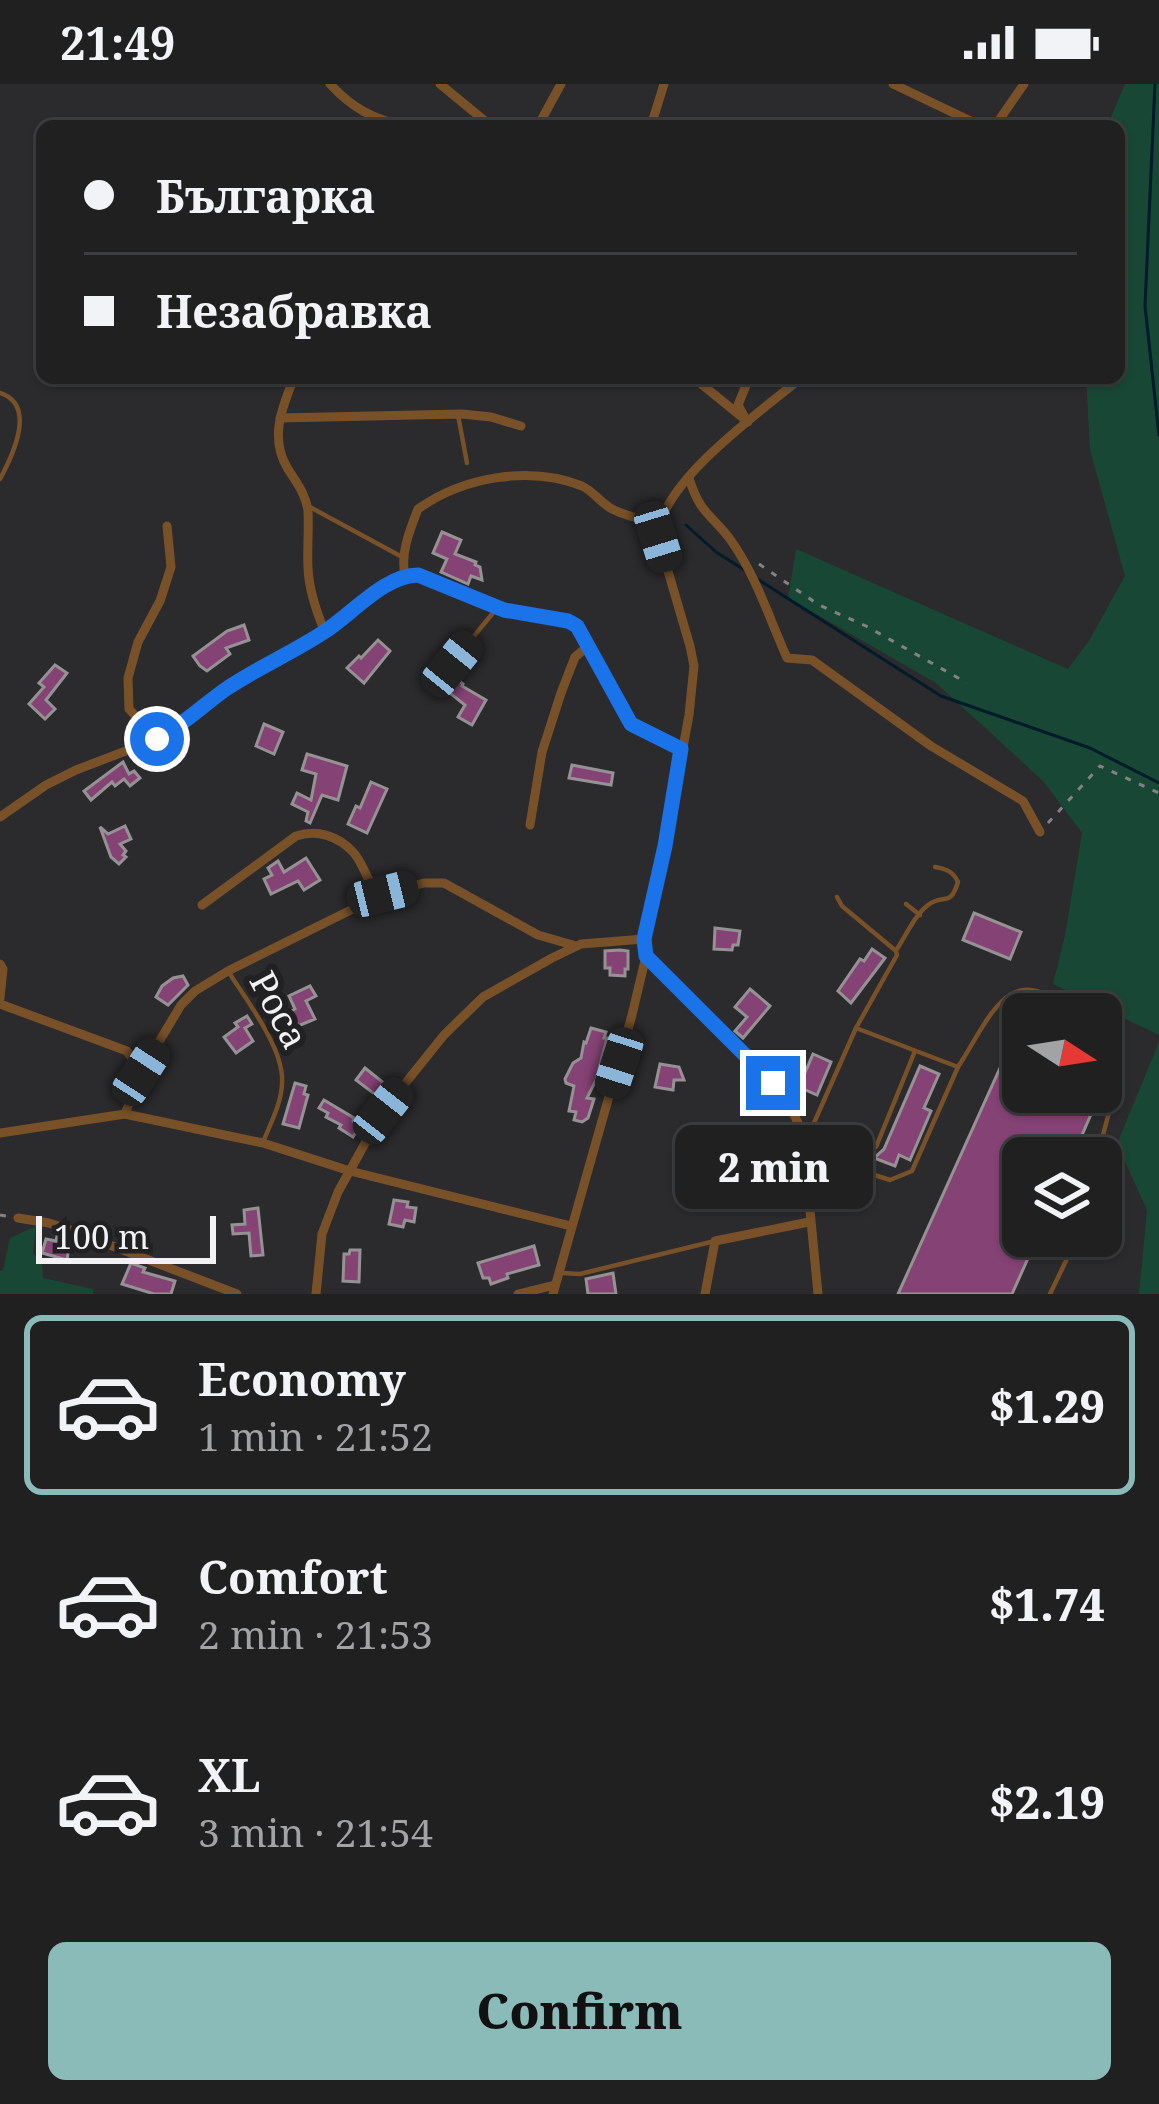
<!DOCTYPE html>
<meta charset="utf-8">
<style>
:root{--surface:#202021;--page:#28282a;--text:#f1f3f6;--muted:#a2a3a5;--line:#3d3e3f;--accent:#8bbbb9}
body{margin:0;font-family:"Noto Serif",serif;background:var(--page);color:var(--text);height:100vh;display:flex;flex-direction:column;font-size:45px;white-space:nowrap}
*{box-sizing:border-box;margin:0}
p{font-size:39px;color:var(--muted)}
.icon{flex:none;width:66px;height:66px;fill:none;stroke:currentColor;stroke-width:2;stroke-linecap:round;stroke-linejoin:round}
.map{position:relative;height:1210px;overflow:hidden}
.details{display:flex;flex-direction:column;background:var(--surface);flex:1}
.details>*{flex:none}
.hud{position:absolute;left:36px;top:36px;width:1089px;height:264px;border-radius:18px;box-shadow:0 3px 9px #0004,0 0 0 3px var(--line);display:grid;align-content:center;height:264px;padding:0 48px;background:var(--surface)}
.needle{width:78px;rotate:102deg}
.fabs{position:absolute;left:1002px;top:909px;display:grid;gap:24px}
.fabs a{display:grid;place-items:center;width:120px;height:120px;border-radius:18px;background:var(--surface);box-shadow:0 3px 9px #0004,0 0 0 3px var(--line);font-size:60px}
.scale{position:absolute;left:36px;bottom:30px;width:180px;box-sizing:border-box;padding-left:12px;border:6px solid #f2f1f3;border-top:0;font-size:33px;line-height:42px;white-space:nowrap;color:#f2f1f3;-webkit-text-stroke:9px #212022;paint-order:stroke}
.end{position:absolute;width:54px;height:54px;margin:-27px;border:15px solid #1a73e8;background:#fff;box-shadow:0 0 0 6px #fff}
.from{border-radius:50%}
.bubble{position:absolute;height:84px;border-radius:18px;background:var(--surface);box-shadow:0 3px 9px #0004,0 0 0 3px var(--line);font-size:39px;font-weight:800;line-height:84px;text-align:center}
.car{position:absolute;width:36px;height:72px;margin:-36px -18px;border-radius:15px;box-shadow:0 0 9px 3px #0007;background:linear-gradient(#222 24%,#8ab4d8 0 40%,#222 0 76%,#8ab4d8 0 86%,#222 0)}
.hud b{display:flex;align-items:center;gap:42px;height:114px;font-size:45px}
.hud b+b{border-top:3px solid var(--line)}
.hud i{width:30px;height:30px;background:var(--text)}
ul{padding:21px 0 0;list-style:none}
li{display:flex;align-items:center;gap:36px;height:180px;margin:0 24px 18px;padding:0 24px;border:6px solid transparent;border-radius:18px}
li div{flex:1}
li b{display:block;font-size:45px}
li em{font-style:normal;font-weight:800}
li.selected{border-color:var(--accent)}
li>.icon{width:108px;height:108px;stroke-width:1.5}
.primary-button{display:flex;gap:24px;margin-top:auto;padding:24px 48px}
.primary-button a{flex:1;height:138px;border-radius:18px;background:var(--accent);color:#111;font-size:48px;font-weight:800;line-height:138px;text-align:center}
.status{display:flex;justify-content:space-between;align-items:center;height:84px;padding:0 60px;background:var(--surface);direction:ltr}
.status svg{height:33px;fill:currentColor}
.map>svg:first-child{display:block}
.green{fill:#194735}
.lines{fill:none;stroke-linecap:round;stroke-linejoin:round}
.stream{stroke:#001b29;stroke-width:3}
.building{fill:#854274;stroke:#959294;stroke-width:3}
.path{stroke:#838284;stroke-width:3;stroke-dasharray:6 9;stroke-linecap:butt}
.lane{stroke:#795129;stroke-width:4.5}
.street{stroke:#795129;stroke-width:9}
.route{stroke:#1a73e8;stroke-width:15}
.labels{text-anchor:middle;stroke-width:12;stroke-linejoin:round;paint-order:stroke}
.street-label{font-size:36px;fill:#f2f1f3;stroke:#212022}
</style>
<div class="status"><b>21:49</b><svg viewBox="0 0 49 12"><path d="M0 12V9h3v3zM5 12V6h3v6zM10 12V3h3v9zM15 12V0h3v12zM26 1h20v11H26zM47 4h2v5h-2z"/></svg></div>
<div class="map">
<svg width="1159" height="1210" viewBox="0 0 1159 1210">
<rect width="100%" height="100%" fill="#2b2a2c"/>
<g class="green">
<path d="M 1125,0 L 1159,0 L 1159,951 L 1053,900 L 1065,851 L 1082,749 L 1043,697 L 936,599 L 788,514 L 796,465 L 1068,585 L 1090,555 L 1125,492 L 1090,366 L 1086,294 L 1119,294 L 1119,42 L 1107,42 Z"/>
<path d="M 1159,958 L 1159,1210 L 1139,1210 L 1147,1126 L 1117,1060 Z"/>
<path d="M 36,1142 L 33,1169 L 42,1179 L 43,1194 L 93,1205 L 93,1210 L 0,1210 L 0,1187 L 3,1186 L 10,1154 Z"/>
</g>
<g class="lines">
<g class="stream">
<path d="M 1155,0 L 1145,222 L 1159,351"/>
<path d="M 686,441 L 716,468 L 746,487"/>
<path d="M 759,496 L 941,612 L 1090,664 L 1159,699"/>
</g>
</g>
<g class="building">
<path d="M 442,448 L 461,456 L 455,470 L 476,478 L 475,481 L 480,483 L 482,496 L 471,492 L 468,500 L 441,488 L 447,475 L 433,469 Z"/>
<path d="M 244,541 L 249,556 L 226,564 L 230,570 L 207,587 L 200,582 L 193,572 L 227,547 Z"/>
<path d="M 378,556 L 390,567 L 364,599 L 347,584 L 359,572 L 361,574 Z"/>
<path d="M 55,581 L 67,589 L 46,616 L 55,625 L 45,635 L 29,620 L 44,603 L 39,599 Z"/>
<path d="M 450,590 L 463,600 L 462,602 L 486,616 L 472,641 L 458,633 L 465,621 L 441,602 Z"/>
<path d="M 264,640 L 283,648 L 274,670 L 256,662 Z"/>
<path d="M 307,670 L 347,682 L 338,716 L 322,711 L 310,739 L 306,737 L 308,728 L 292,720 L 297,709 L 311,716 L 316,690 L 302,686 Z"/>
<path d="M 123,678 L 129,690 L 134,687 L 140,694 L 130,702 L 124,695 L 115,702 L 112,698 L 91,716 L 84,707 Z"/>
<path d="M 572,681 L 613,689 L 611,701 L 569,694 Z"/>
<path d="M 371,698 L 387,705 L 367,749 L 348,740 L 356,722 L 360,724 Z"/>
<path d="M 125,742 L 131,755 L 120,760 L 126,767 L 123,771 L 126,773 L 119,780 L 111,773 L 100,743 L 108,750 Z"/>
<path d="M 306,774 L 320,796 L 304,806 L 298,797 L 271,810 L 264,795 L 272,791 L 268,784 L 278,777 L 284,788 Z"/>
<path d="M 974,829 L 1021,848 L 1010,875 L 963,856 Z"/>
<path d="M 715,844 L 740,847 L 738,861 L 733,861 L 732,866 L 714,865 Z"/>
<path d="M 872,865 L 885,874 L 851,919 L 838,907 L 860,875 L 864,877 Z"/>
<path d="M 620,866 L 628,867 L 628,885 L 625,885 L 625,892 L 610,891 L 610,884 L 605,884 L 605,867 Z"/>
<path d="M 183,892 L 188,901 L 168,921 L 156,913 L 162,902 L 173,894 Z"/>
<path d="M 310,902 L 316,912 L 306,917 L 315,935 L 298,942 L 290,928 L 295,925 L 289,912 Z"/>
<path d="M 750,905 L 770,922 L 743,954 L 735,947 L 747,933 L 735,923 Z"/>
<path d="M 247,932 L 252,940 L 245,944 L 253,957 L 236,969 L 224,953 L 238,943 L 235,939 Z"/>
<path d="M 1023,933 L 1023,1008 L 1101,1008 L 1101,973 L 1111,978 L 1112,982 L 1072,1074 L 1023,1074 L 1023,1152 L 1038,1152 L 1012,1210 L 898,1210 Z"/>
<path d="M 591,944 L 606,948 L 604,954 L 607,954 L 596,996 L 587,1014 L 594,1015 L 588,1034 L 582,1038 L 574,1036 L 576,1028 L 569,1027 L 574,1002 L 566,999 L 565,995 L 573,979 L 581,974 L 584,958 L 586,959 Z"/>
<path d="M 813,970 L 831,978 L 817,1011 L 799,1003 Z"/>
<path d="M 660,980 L 679,983 L 684,996 L 674,996 L 673,1006 L 655,1003 Z"/>
<path d="M 920,982 L 939,990 L 924,1024 L 931,1027 L 910,1076 L 899,1071 L 895,1082 L 874,1074 L 884,1065 Z"/>
<path d="M 365,984 L 390,1004 L 381,1015 L 356,996 Z"/>
<path d="M 295,999 L 306,1002 L 304,1010 L 308,1011 L 299,1044 L 283,1040 Z"/>
<path d="M 324,1016 L 354,1034 L 353,1037 L 360,1042 L 353,1053 L 339,1044 L 341,1041 L 326,1033 L 328,1029 L 319,1024 Z"/>
<path d="M 394,1116 L 408,1118 L 407,1123 L 416,1124 L 414,1138 L 405,1136 L 403,1143 L 389,1140 Z"/>
<path d="M 258,1124 L 263,1171 L 251,1172 L 249,1149 L 233,1150 L 232,1141 L 245,1140 L 244,1126 Z"/>
<path d="M 57,1152 L 70,1155 L 67,1176 L 42,1169 L 46,1155 L 56,1157 Z"/>
<path d="M 534,1162 L 539,1181 L 507,1190 L 508,1194 L 491,1200 L 489,1194 L 483,1194 L 478,1179 Z"/>
<path d="M 350,1166 L 360,1166 L 359,1198 L 343,1197 L 344,1170 L 349,1170 Z"/>
<path d="M 131,1179 L 145,1184 L 143,1188 L 175,1197 L 171,1210 L 154,1210 L 122,1200 Z"/>
<path d="M 613,1189 L 616,1210 L 588,1210 L 586,1195 Z"/>
</g>
<g class="lines">
<g class="path">
<path d="M 759,480 L 819,521 L 866,542 L 967,599"/>
<path d="M 1048,739 L 1100,682 L 1159,709"/>
<path d="M 0,1131 L 11,1133"/>
</g>
<g class="lane">
<path d="M 0,309 C 37,321 13,371 0,395"/>
<path d="M 458,331 L 467,379"/>
<path d="M 308,422 L 404,474"/>
<path d="M 452,579 L 497,524"/>
<path d="M 837,813 L 842,822 L 896,867 L 897,871 L 856,944"/>
<path d="M 906,820 L 920,831"/>
<path d="M 897,865 C 906,851 915,831 928,821 C 944,809 950,824 958,798 C 953,787 946,785 935,783"/>
<path d="M 228,887 C 246,916 285,965 282,1000 C 281,1020 271,1038 264,1056"/>
<path d="M 806,1057 L 856,944 L 958,983 C 990,934 1010,870 1072,930"/>
<path d="M 876,1063 L 915,967"/>
<path d="M 1097,1074 L 1120,986 L 1118,976 L 1101,958"/>
<path d="M 865,1088 L 890,1096 L 912,1087 L 958,983"/>
<path d="M 562,1189 L 580,1190 L 715,1157"/>
<path d="M 1050,1210 L 1078,1152"/>
</g>
<g class="street">
<path d="M 330,0 C 352,24 374,36 406,42"/>
<path d="M 440,0 L 491,42"/>
<path d="M 893,0 L 981,42"/>
<path d="M 538,42 L 561,0"/>
<path d="M 651,42 L 664,0"/>
<path d="M 995,42 L 1024,0"/>
<path d="M 294,294 C 282,323 269,355 288,385 C 296,398 306,410 308,427 C 309,446 307,465 308,484 C 309,507 316,527 325,548"/>
<path d="M 694,294 L 748,338"/>
<path d="M 744,332 L 738,321 L 749,294"/>
<path d="M 280,334 L 462,330 L 491,333 L 521,342"/>
<path d="M 689,394 C 700,431 713,431 732,458 C 756,492 770,536 787,574 L 812,576 L 931,662 L 1023,717 L 1040,748"/>
<path d="M 405,491 C 400,469 410,446 418,425 C 463,393 530,381 582,402 C 593,407 601,419 612,425 C 626,432 643,436 658,439"/>
<path d="M 157,655 L 129,625 L 128,594 L 138,558 L 160,517 L 171,483 L 167,442"/>
<path d="M 0,733 L 46,701 L 76,686 L 157,655 L 177,644 L 229,603 L 325,548 L 387,499 L 405,491 L 418,491 L 504,527 L 568,537 L 577,542 L 631,640 L 681,665"/>
<path d="M 530,741 L 542,668 L 561,609 L 575,573 L 588,562"/>
<path d="M 202,821 L 296,752 C 317,745 338,752 353,768 C 366,782 365,800 383,810"/>
<path d="M 646,872 L 786,1014 L 798,1039 L 804,1063 L 818,1210"/>
<path d="M 0,880 L 3,885 L 0,914"/>
<path d="M 0,920 L 127,967 L 141,988 L 125,1030"/>
<path d="M 141,988 L 181,921 L 195,907 L 228,887 L 383,810 L 424,799 L 444,799 L 538,851 L 573,861"/>
<path d="M 0,1049 L 125,1030 L 263,1059 L 350,1087 L 571,1142"/>
<path d="M 18,1134 L 49,1139 L 76,1148 L 237,1210"/>
<path d="M 316,1210 L 322,1150 L 338,1108 L 383,1027 L 444,951 L 483,913 L 552,874 L 581,860 L 644,855"/>
<path d="M 518,1210 L 555,1201"/>
<path d="M 553,1210 L 632,931 L 646,872 L 644,855 L 665,762 L 689,631 L 694,582 L 690,562 L 658,453 C 659,399 760,328 801,294"/>
<path d="M 705,1210 L 715,1157 L 809,1138"/>
</g>
</g>
<g class="lines">
<path class="route" d="M 157,655 C 183,641 202,622 226,605 C 257,584 292,569 324,548 C 352,530 385,491 418,491 L 504,526 L 568,537 L 577,542 L 631,640 L 681,665 L 665,762 L 644,855 L 646,872 L 773,999"/>
</g>
<g class="labels">
<g class="street-label">
<text transform="translate(279 926) rotate(62)" y="13">Роса</text>
</g>
</g>
</svg>
<div class="fabs">
<a><svg class="needle" viewBox="-14 -14 28 28"><path d="M0-13l5 13h-10z" fill="#e53935"/><path d="M0 13l5-13h-10z" fill="#a2a3a5"/></svg></a>
<a><svg class="icon" aria-label="layers" viewBox="0 0 24 24"><path d="M12 4l9 5-9 5-9-5zM3 14l9 5 9-5"/></svg></a>
</div>
<div class="scale">100 m</div>
<i class="end from" style="left:157px;top:655px"></i>
<i class="end" style="left:773px;top:999px"></i>
<div class="bubble" style="left:675px;top:1041px;width:198px">2 min</div>
<i class="car" style="left:658px;top:453px;rotate:163deg"></i>
<i class="car" style="left:452px;top:580px;rotate:39deg"></i>
<i class="car" style="left:383px;top:810px;rotate:76deg"></i>
<i class="car" style="left:619px;top:979px;rotate:198deg"></i>
<i class="car" style="left:141px;top:988px;rotate:33deg"></i>
<i class="car" style="left:383px;top:1027px;rotate:38deg"></i>
<div class="hud">
<b><i class="from"></i>Българка</b>
<b><i></i>Незабравка</b>
</div>
</div>
<section class="details">
<ul>
<li class="selected"><svg class="icon" aria-label="car" viewBox="0 0 24 24"><path d="M5 17H2v-5l4-1 3-4h7l3 4 3 1v5h-3M9 17h6M6 11h13"/><circle cx="7" cy="17" r="2"/><circle cx="17" cy="17" r="2"/></svg><div><b>Economy</b><p>1 min · 21:52</p></div><em>$1.29</em></li>
<li><svg class="icon" aria-label="car" viewBox="0 0 24 24"><path d="M5 17H2v-5l4-1 3-4h7l3 4 3 1v5h-3M9 17h6M6 11h13"/><circle cx="7" cy="17" r="2"/><circle cx="17" cy="17" r="2"/></svg><div><b>Comfort</b><p>2 min · 21:53</p></div><em>$1.74</em></li>
<li><svg class="icon" aria-label="car" viewBox="0 0 24 24"><path d="M5 17H2v-5l4-1 3-4h7l3 4 3 1v5h-3M9 17h6M6 11h13"/><circle cx="7" cy="17" r="2"/><circle cx="17" cy="17" r="2"/></svg><div><b>XL</b><p>3 min · 21:54</p></div><em>$2.19</em></li>
</ul>
<div class="primary-button"><a>Confirm</a></div>
</section>
